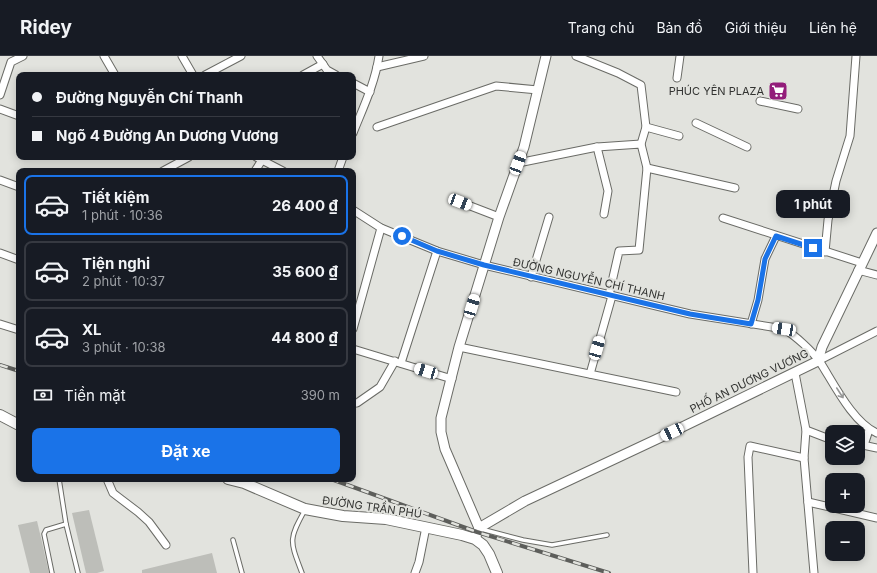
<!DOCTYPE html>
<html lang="vi">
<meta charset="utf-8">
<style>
:root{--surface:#171b24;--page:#242831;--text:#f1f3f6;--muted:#9ea1a6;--line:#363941;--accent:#1a73e8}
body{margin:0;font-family:Inter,sans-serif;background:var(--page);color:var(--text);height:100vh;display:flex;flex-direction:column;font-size:15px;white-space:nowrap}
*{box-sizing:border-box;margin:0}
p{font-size:13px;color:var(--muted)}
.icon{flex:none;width:22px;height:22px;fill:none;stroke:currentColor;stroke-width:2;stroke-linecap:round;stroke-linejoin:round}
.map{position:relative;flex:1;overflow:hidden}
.drawer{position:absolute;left:16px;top:112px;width:340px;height:314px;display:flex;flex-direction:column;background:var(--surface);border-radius:8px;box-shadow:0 2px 10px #0003}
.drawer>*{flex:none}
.banner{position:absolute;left:16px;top:16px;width:340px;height:88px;border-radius:8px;box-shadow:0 2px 10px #0003;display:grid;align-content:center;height:88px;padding:0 16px;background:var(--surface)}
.controls{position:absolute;left:825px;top:369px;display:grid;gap:8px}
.controls a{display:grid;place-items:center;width:40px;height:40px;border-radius:8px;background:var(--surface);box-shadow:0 2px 10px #0003;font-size:20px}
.end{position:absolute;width:18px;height:18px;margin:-9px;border:5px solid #1a73e8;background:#fff;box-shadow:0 0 0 2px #fff}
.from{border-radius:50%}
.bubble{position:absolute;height:28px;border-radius:8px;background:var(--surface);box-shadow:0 2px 10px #0003;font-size:13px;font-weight:700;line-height:28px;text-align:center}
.car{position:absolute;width:12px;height:24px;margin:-12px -6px;border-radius:5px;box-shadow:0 0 3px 1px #0007;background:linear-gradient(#fff 24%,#345 0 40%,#fff 0 76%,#345 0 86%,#fff 0)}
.banner b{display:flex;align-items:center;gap:14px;height:38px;font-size:15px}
.banner b+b{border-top:1px solid var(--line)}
.banner i{width:10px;height:10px;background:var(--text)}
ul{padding:7px 0 0;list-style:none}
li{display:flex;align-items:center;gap:12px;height:60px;margin:0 8px 6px;padding:0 8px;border:2px solid var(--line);border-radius:8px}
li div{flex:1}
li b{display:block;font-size:15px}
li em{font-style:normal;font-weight:700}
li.on{border-color:var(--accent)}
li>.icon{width:36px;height:36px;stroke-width:1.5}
.pay{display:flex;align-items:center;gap:10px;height:44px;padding:0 16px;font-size:15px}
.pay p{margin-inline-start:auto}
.primary-button{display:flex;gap:8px;margin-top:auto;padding:8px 16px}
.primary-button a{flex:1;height:46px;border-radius:8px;background:var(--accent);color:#fff;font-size:16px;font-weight:700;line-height:46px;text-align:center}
header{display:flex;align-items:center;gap:24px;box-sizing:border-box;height:56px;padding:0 20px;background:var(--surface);border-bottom:1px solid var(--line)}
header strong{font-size:19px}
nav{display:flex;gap:22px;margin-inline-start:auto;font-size:14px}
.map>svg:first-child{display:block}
.building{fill:#bdbeb9}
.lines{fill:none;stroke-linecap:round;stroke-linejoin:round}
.service-casing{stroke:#6a6b66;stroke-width:5.5}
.minor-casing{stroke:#6a6b66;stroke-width:9}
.tertiary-casing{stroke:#6a6b66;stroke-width:11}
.secondary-casing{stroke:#6a6b66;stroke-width:12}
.service{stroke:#fff;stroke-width:3.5}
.minor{stroke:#fff;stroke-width:7}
.tertiary{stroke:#fff;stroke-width:9}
.secondary{stroke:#fff;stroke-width:10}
.rail-casing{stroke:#5d5e5b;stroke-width:4}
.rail{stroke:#e2e3de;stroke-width:2.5;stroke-dasharray:8;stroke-linecap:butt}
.oneway{stroke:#989998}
.route{stroke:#1a73e8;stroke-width:5}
.labels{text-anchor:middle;stroke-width:4;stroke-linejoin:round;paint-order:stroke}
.poi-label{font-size:11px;fill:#323331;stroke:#e2e3de;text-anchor:end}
.street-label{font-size:11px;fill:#323331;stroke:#e2e3de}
</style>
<header>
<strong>Ridey</strong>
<nav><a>Trang chủ</a><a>Bản đồ</a><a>Giới thiệu</a><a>Liên hệ</a></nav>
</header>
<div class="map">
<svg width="877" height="517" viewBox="0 0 877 517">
<rect width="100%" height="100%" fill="#e2e3de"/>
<g class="building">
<path d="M 89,454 L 104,515 L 97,517 L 86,517 L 72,457 Z"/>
<path d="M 37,465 L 42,486 L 49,517 L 30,517 L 18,469 Z"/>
<path d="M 212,497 L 217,517 L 142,517 L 142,514 Z"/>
</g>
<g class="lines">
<defs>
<g id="service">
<path d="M 59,423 L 66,468 L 78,517"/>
<path d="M 481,473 L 523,484 L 552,489 L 607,479"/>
<path d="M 233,484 L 242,517"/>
<path d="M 52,517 L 44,478 L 46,474 L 66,468"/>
<path d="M 302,517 C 290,485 288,484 305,454"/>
</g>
<g id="minor">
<path d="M 104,0 L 115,19"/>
<path d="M 182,0 L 193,19"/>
<path d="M 317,0 L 327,14 L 336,19"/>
<path d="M 576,0 L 618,17 L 641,29 L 646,71 L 641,88"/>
<path d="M 377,11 L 424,0"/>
<path d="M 205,19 L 241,0"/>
<path d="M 303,19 L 323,8"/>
<path d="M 677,22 L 680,0"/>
<path d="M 353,27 L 370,36"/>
<path d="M 0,39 L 11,6 L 23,0"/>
<path d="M 760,45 L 798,53"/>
<path d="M 0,53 L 19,60"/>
<path d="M 696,67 L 747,91"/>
<path d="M 377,71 L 496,30 L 538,34"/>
<path d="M 646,71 L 679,80"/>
<path d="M 353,77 C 363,52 375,27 379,0"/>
<path d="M 597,91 L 608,135 L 604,158"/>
<path d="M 256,101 L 283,115"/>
<path d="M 518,107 L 597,91 L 641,88 L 647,112 L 639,194 L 619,195 L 609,239"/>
<path d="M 647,112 L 735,132"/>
<path d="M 163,115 L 189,101"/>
<path d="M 255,115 L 262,104"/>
<path d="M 338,115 L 343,101"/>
<path d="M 0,124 L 19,131"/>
<path d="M 460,146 L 499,161"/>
<path d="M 353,154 L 381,172 L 437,195 L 484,209 L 690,258 L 784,273 C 796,280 812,295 820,306 C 834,328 853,367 877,377"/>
<path d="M 723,162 L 862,207"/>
<path d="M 825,196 L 828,164 L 836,125 L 850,80 L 856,0"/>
<path d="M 0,197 L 19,204"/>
<path d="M 858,214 L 877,219"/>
<path d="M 531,221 L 549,161"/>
<path d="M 0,268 L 19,274"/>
<path d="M 751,268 L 758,244 L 765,203 L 776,180"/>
<path d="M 353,273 L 381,172"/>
<path d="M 459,291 L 676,336"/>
<path d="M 353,293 L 452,323"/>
<path d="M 818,305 L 877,275"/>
<path d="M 401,307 L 437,195"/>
<path d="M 795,317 L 806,374 L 832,384"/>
<path d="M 590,318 L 612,240"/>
<path d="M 357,347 L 380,331 L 395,305"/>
<path d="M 806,374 L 804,402 L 814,517"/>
<path d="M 858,388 L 877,392"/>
<path d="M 864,389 L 869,374"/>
<path d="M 107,423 L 113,437 L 138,456 L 149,466 L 166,489"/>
<path d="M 808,446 L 877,462"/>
<path d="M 415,517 L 419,506 L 426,471"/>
<path d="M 753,517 L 748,401 L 750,390 L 804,402"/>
</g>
<g id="tertiary">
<path d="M 479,472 L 525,445 L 672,376 L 818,305 L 822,291 L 877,177"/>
<path d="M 477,478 L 479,472 L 445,393 L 441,376 L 441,362 L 459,291 L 499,161 L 524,91 L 546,0"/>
</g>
<g id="secondary">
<path d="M 0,359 L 19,369"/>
<path d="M 228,423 L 244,427 L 305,453 L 343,460 L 386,463 L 462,479 L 475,483 L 483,489 L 489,498 L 497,517"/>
</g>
</defs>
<use href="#service" class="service-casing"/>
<use href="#minor" class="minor-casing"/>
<use href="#tertiary" class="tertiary-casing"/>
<use href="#secondary" class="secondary-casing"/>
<use href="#service" class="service"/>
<use href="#minor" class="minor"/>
<use href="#tertiary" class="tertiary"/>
<use href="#secondary" class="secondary"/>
<defs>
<g id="rail">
<path d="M 0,309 L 19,315"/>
<path d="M 331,423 L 477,476 L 609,517"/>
</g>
</defs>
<use href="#rail" class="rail-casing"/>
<use href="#rail" class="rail"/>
</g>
<defs><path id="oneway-shaft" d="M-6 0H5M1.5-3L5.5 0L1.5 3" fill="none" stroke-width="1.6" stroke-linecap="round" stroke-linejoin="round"/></defs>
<use class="oneway" href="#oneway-shaft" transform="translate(840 337) rotate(57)"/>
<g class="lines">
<path class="route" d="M 402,180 L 437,195 L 484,209 L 690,258 L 751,268 L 758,244 L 765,203 L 776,180 L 813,192"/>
</g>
<defs>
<symbol id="supermarket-square" viewBox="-11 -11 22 22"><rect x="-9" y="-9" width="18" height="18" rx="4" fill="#931d7a" stroke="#e2e3de"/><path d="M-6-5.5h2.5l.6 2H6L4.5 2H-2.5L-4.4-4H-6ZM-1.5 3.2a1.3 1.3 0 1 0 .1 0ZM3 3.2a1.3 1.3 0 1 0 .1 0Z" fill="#fff"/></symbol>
</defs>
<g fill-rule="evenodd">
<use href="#supermarket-square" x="767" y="24" width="22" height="22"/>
</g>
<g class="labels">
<g class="poi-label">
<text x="764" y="39">PHÚC YÊN PLAZA</text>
</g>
<g class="street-label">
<text transform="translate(589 223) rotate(13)" y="4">ĐƯỜNG NGUYỄN CHÍ THANH</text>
<text transform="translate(749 325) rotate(-26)" y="4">PHỐ AN DƯƠNG VƯƠNG</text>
<text transform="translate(372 451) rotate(8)" y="4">ĐƯỜNG TRẦN PHÚ</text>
</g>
</g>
</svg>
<div class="controls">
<a><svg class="icon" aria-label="layers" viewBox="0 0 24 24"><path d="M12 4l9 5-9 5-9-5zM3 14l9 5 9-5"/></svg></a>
<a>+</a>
<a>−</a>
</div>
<i class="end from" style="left:402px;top:180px"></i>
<i class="end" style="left:813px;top:192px"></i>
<div class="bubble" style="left:776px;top:134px;width:74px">1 phút</div>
<i class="car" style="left:518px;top:107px;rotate:20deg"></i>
<i class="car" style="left:460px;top:146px;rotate:111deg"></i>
<i class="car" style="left:472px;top:250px;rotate:17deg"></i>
<i class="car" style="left:784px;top:273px;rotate:279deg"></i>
<i class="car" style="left:597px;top:292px;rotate:16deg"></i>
<i class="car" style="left:426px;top:315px;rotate:287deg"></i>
<i class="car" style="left:672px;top:376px;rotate:245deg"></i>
<div class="banner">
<b><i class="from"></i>Đường Nguyễn Chí Thanh</b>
<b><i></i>Ngõ 4 Đường An Dương Vương</b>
</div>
<section class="drawer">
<ul>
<li class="on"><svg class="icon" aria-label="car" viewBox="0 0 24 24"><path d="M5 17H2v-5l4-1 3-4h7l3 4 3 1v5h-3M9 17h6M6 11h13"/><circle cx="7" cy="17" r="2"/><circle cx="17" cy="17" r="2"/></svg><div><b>Tiết kiệm</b><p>1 phút · 10:36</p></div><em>26 400 ₫</em></li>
<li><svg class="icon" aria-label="car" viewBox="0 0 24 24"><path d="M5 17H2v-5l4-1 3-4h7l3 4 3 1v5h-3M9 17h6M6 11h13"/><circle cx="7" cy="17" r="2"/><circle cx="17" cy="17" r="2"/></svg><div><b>Tiện nghi</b><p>2 phút · 10:37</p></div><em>35 600 ₫</em></li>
<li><svg class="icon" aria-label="car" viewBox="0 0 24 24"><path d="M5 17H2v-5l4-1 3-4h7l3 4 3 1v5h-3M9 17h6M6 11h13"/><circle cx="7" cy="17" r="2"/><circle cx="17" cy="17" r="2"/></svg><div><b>XL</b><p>3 phút · 10:38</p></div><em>44 800 ₫</em></li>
</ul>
<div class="pay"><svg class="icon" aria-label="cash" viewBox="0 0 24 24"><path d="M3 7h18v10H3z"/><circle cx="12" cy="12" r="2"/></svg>Tiền mặt<p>390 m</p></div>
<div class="primary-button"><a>Đặt xe</a></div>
</section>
</div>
